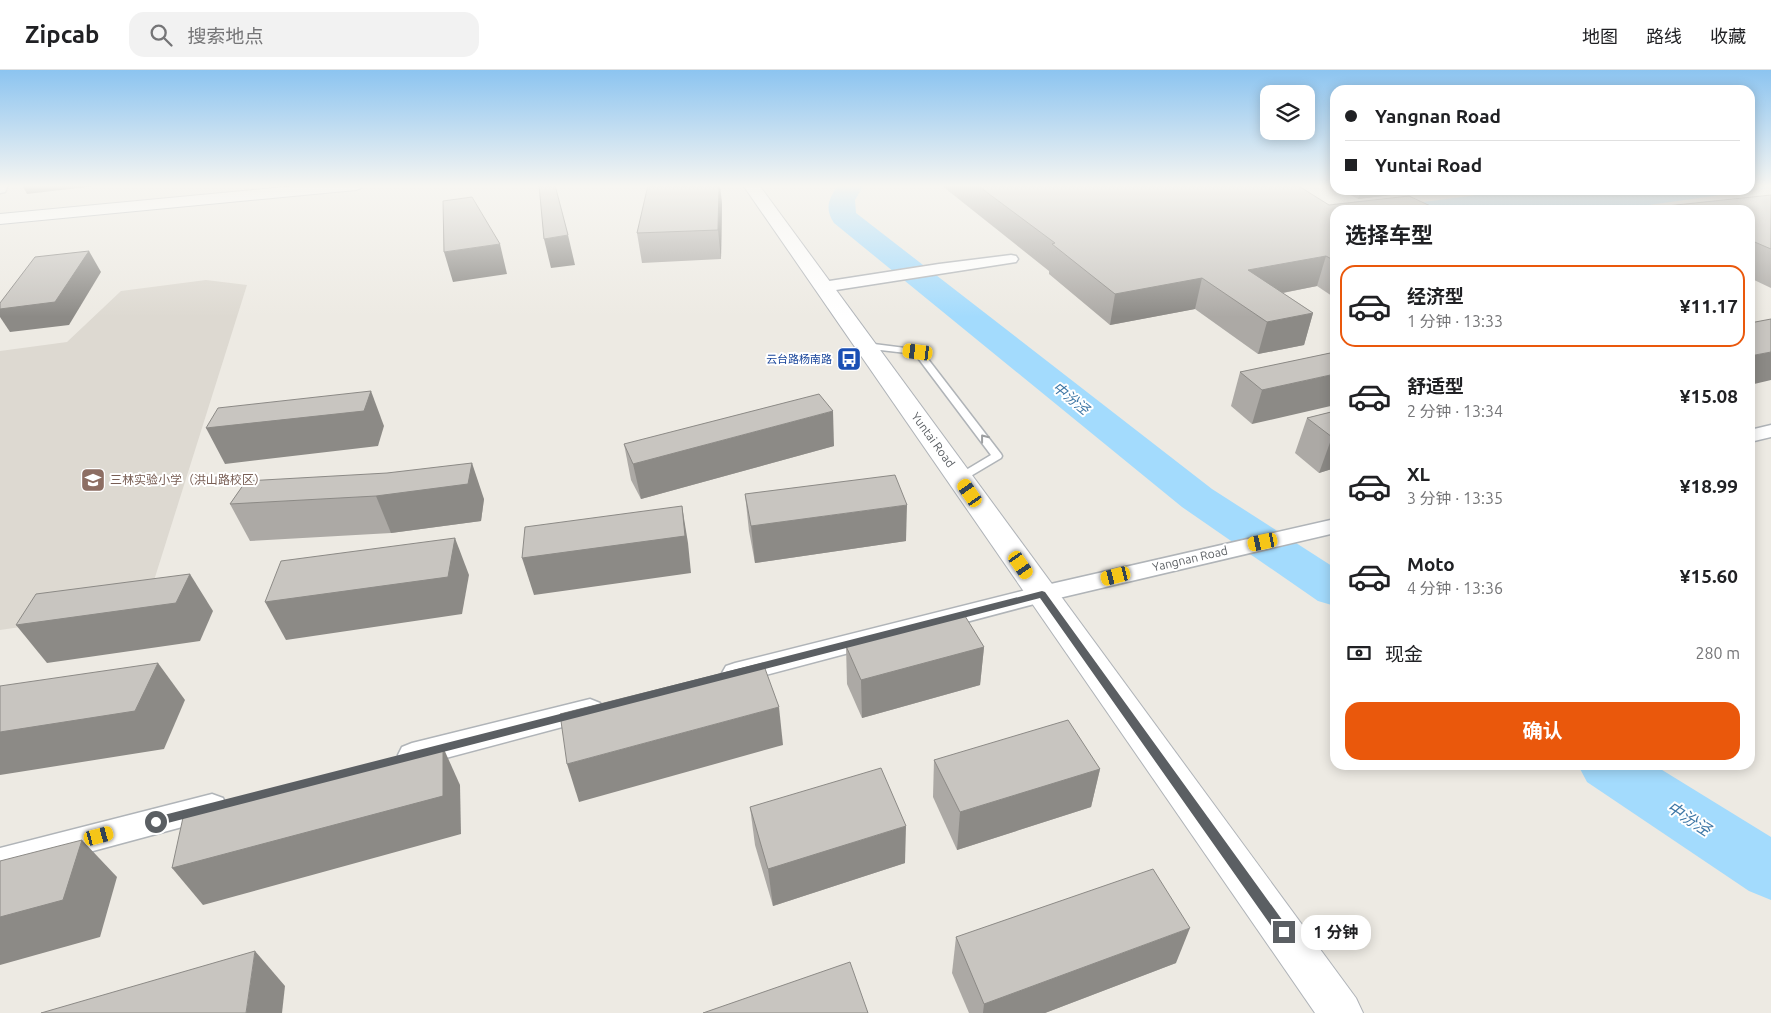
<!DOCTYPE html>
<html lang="zh">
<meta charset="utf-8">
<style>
:root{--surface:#fff;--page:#f2f2f2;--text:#202124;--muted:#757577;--line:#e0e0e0;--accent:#ea580c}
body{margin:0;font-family:Ubuntu,"Noto Sans SC",sans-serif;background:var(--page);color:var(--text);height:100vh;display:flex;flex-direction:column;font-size:19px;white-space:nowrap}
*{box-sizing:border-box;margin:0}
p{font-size:16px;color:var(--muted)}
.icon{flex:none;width:28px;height:28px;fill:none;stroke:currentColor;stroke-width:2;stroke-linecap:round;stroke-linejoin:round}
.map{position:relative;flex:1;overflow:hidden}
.sheet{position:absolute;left:1330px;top:135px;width:425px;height:565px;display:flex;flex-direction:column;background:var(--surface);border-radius:15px;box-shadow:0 2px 12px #0003}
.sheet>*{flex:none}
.banner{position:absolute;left:1330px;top:15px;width:425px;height:110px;border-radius:15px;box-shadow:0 2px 12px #0003;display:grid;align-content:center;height:110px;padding:0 15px;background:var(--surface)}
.controls{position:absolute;left:1260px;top:15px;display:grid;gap:10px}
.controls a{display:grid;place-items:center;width:55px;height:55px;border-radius:10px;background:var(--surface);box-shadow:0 2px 12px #0003;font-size:25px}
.end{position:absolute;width:22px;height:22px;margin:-11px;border:6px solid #5b5f63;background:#fff;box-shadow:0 0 0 2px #fff}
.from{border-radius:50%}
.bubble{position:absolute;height:35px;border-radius:15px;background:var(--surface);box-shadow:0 2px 12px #0003;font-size:16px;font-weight:700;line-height:35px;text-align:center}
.car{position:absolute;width:15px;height:30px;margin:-15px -8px;border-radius:6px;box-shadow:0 0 4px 1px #0007;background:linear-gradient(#f5c518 24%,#345 0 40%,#f5c518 0 76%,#345 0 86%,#f5c518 0)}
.banner b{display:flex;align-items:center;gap:18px;height:48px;font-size:19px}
.banner b+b{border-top:1px solid var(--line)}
.banner i{width:12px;height:12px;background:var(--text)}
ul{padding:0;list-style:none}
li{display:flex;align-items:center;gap:15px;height:82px;margin:0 10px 8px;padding:0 5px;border:2px solid transparent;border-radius:15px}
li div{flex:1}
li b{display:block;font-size:19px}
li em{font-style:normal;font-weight:700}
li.current{border-color:var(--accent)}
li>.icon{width:45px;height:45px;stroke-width:1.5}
h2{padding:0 15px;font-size:22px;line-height:60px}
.pay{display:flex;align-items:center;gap:12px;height:55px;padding:0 15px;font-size:19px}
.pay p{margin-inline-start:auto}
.button{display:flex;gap:10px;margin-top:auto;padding:10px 15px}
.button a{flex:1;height:58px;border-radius:15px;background:var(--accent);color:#fff;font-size:20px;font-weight:700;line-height:58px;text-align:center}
header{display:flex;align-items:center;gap:30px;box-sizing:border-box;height:70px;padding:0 25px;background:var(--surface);border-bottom:1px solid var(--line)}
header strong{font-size:24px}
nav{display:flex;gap:28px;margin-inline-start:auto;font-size:18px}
.search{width:350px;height:45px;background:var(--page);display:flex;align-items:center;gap:12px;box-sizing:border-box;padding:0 18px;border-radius:15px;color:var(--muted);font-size:19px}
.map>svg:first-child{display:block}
.education{fill:#ddd9d1}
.water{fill:#a3dbfd}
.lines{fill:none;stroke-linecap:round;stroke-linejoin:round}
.river{fill:#a3dbfd;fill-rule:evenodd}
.lane-casing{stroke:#b0b4b8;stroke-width:3}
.street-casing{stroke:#b0b4b8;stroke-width:3}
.secondary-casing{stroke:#afb3b8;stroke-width:2}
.lane{fill:#fff;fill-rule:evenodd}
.street{fill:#fff;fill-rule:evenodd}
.secondary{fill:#fff;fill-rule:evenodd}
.wall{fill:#aca9a5}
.shaded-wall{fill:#8c8a86}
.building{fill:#c8c5c0;stroke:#8c8a86}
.oneway{stroke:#9d9fa1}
.route{fill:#5b5f63}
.labels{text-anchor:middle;stroke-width:4;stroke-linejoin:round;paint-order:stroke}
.far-transit-label{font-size:11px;fill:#164399;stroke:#fff;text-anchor:end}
.street-label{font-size:12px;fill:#5b5f63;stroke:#fff}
.education-label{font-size:12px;fill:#785e54;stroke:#fff;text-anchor:start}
.water-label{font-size:14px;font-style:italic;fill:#3e77a6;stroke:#fff}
.near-water-label{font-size:16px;font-style:italic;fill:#3e77a6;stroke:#fff}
</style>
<header>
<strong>Zipcab</strong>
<div class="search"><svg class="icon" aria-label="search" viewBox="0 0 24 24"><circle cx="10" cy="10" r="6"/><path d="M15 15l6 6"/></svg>搜索地点</div>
<nav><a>地图</a><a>路线</a><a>收藏</a></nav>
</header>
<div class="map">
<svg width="1771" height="943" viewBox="0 0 1771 943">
<rect width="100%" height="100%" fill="#edeae3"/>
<path class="education" d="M 206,210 L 247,215 L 145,539 L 0,560 L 0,281 L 67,272 L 121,221 Z"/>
<path class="water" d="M 1750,115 L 1771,115 L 1771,118 L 1613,140 L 1381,140 L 1378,138 L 1514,120 L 1750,120 Z"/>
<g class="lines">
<g class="river">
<path d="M 838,115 L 864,115 L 855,130 L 856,143 L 1212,419 L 1335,498 L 1335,536 L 1318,531 L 1182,437 L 834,153 C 824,138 829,129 838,115 Z"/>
<path d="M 1578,695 L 1654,695 L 1771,767 L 1771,830 L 1749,821 L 1587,712 Z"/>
</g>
<defs>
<path id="lane" d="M 866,273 L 921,280 L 1001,384 L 1002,386 L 1001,388 L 964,410 L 956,410 L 955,408 L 956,406 L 991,385 L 915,284 L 863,278 L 862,276 Z"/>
<g id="street">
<path d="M 0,115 L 8,115 L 5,122 L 0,123 Z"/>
<path d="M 1011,185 L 1016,186 L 1018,189 L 1016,192 L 823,222 L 818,220 L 815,217 L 818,214 L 823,212 L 939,194 Z"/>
<path d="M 1771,355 L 1771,367 L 1750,372 L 1750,360 Z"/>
<path d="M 1335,449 L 1335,463 L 1042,532 L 735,613 L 726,610 L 722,603 L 726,596 L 735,593 L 1042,516 Z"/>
<path d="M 590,629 L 600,633 L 604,640 L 600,647 L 412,697 L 402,693 L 398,685 L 402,677 L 412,673 Z"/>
<path d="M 212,724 L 223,728 L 227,737 L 223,746 L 0,806 L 0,778 Z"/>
</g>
<g id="secondary">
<path d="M 306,115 L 364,115 L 361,118 L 356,120 L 0,154 L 0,144 Z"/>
<path d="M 743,115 L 759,115 L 1356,928 L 1363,943 L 1315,943 Z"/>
</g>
</defs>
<use href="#lane" class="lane-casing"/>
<use href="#street" class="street-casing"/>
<use href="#secondary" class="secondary-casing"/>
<use href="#lane" class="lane"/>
<use href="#street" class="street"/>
<use href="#secondary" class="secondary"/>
</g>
<g class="wall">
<path d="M 941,115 L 1297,115 L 1335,140 L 1335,228 L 1317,216 L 1283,223 L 1313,243 L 1304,275 L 1258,284 L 1195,239 L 1110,255 L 1049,204 L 1049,201 Z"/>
<path d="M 1341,120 L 1433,120 L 1358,129 Z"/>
<path d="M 1771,125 L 1771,218 L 1750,208 L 1750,140 L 1656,140 L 1657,137 Z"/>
<path d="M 722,133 L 721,189 L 642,193 L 637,163 Z"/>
<path d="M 1335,282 L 1252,354 L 1231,336 L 1240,302 Z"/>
<path d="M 1335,341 L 1335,398 L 1319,403 L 1295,383 L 1307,348 Z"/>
<path d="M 624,374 L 834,376 L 641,429 L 631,410 Z"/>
<path d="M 246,411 L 484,429 L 481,451 L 391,463 L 250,471 L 230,434 Z"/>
<path d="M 745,424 L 906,471 L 755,493 L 749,461 Z"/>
<path d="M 846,576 L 984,577 L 980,615 L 862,648 L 847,614 Z"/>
<path d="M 934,690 L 1100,699 L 1091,737 L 957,780 L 933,727 Z"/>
<path d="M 750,737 L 905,793 L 773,836 L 755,775 Z"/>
<path d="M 956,867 L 1176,893 L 1045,943 L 969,943 L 952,903 Z"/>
</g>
<g class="shaded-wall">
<path d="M 22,115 L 103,115 L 27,124 Z"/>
<path d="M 719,115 L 720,115 L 722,133 L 721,189 L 718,160 Z"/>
<path d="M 1361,120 L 1433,120 L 1358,129 Z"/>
<path d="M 568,165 L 575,195 L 551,198 L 544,169 Z"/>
<path d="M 500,174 L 507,204 L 453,212 L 444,182 Z"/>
<path d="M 89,181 L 101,202 L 69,255 L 10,262 L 0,247 L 0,239 Z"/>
<path d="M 1326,186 L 1317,216 L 1241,231 L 1248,200 Z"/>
<path d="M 1202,208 L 1195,239 L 1110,255 L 1115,224 Z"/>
<path d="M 1313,243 L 1304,275 L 1258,284 L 1267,252 Z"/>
<path d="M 1771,282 L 1771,310 L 1750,315 L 1750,286 Z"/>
<path d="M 1335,304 L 1335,335 L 1252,354 L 1262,320 Z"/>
<path d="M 371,321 L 384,356 L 378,376 L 225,394 L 206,358 Z"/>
<path d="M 833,341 L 834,376 L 641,429 L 633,394 Z"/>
<path d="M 1335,366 L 1335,398 L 1319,403 L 1332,367 Z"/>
<path d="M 472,393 L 484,429 L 481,451 L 391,463 L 376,426 Z"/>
<path d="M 907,435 L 906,471 L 755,493 L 751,456 Z"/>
<path d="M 682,436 L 688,473 L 691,503 L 534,525 L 522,488 Z"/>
<path d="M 455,468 L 469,505 L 462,544 L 286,570 L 265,532 Z"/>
<path d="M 190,504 L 213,541 L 200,571 L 47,593 L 16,555 Z"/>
<path d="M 984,577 L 980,615 L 862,648 L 861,610 Z"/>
<path d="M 158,593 L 185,630 L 164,679 L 0,705 L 0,662 Z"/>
<path d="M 779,637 L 783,675 L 579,732 L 567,694 Z"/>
<path d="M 443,677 L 460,715 L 461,764 L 203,835 L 172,798 Z"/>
<path d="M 1100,699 L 1091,737 L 957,780 L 960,742 Z"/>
<path d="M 906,756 L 905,793 L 773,836 L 768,799 Z"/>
<path d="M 82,770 L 117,807 L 100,867 L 0,895 L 0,847 Z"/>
<path d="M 1190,858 L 1176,893 L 1045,943 L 983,943 L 984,934 Z"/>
<path d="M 255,881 L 285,916 L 282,943 L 246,943 Z"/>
</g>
<g class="building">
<path d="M 539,115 L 555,115 L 568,165 L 544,169 Z"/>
<path d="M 648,115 L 719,115 L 718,160 L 637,163 Z"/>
<path d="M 977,115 L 1297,115 L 1329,135 L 1409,126 L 1439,140 L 1335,140 L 1335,191 L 1326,186 L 1248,200 L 1313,243 L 1267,252 L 1202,208 L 1115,224 L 1052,174 L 1055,173 Z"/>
<path d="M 1771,125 L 1771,179 L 1750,170 L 1750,140 L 1666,140 L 1657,137 Z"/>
<path d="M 472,127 L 500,174 L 444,182 L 443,131 Z"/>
<path d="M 89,181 L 55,232 L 0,239 L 0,233 L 35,187 Z"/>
<path d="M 1771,249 L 1771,282 L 1750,286 L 1750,253 Z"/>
<path d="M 1335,282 L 1335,304 L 1262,320 L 1240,302 Z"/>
<path d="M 371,321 L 364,341 L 206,358 L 218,338 Z"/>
<path d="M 819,324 L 833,341 L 633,394 L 624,374 Z"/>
<path d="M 1335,341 L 1335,366 L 1332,367 L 1307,348 Z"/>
<path d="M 472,393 L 468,414 L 376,426 L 230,434 L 246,411 L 387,403 Z"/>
<path d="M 895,405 L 907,435 L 751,456 L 745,424 Z"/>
<path d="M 682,436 L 685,466 L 522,488 L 525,457 Z"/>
<path d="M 455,468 L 448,507 L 265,532 L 281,491 Z"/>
<path d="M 190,504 L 176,533 L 16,555 L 36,524 Z"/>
<path d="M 965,546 L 984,577 L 861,610 L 846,576 Z"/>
<path d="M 158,593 L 135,641 L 0,662 L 0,616 Z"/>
<path d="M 763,593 L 779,637 L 567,694 L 560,644 Z"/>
<path d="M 1068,650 L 1100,699 L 960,742 L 934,690 Z"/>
<path d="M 443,677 L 443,726 L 172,798 L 184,743 Z"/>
<path d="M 881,698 L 906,756 L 768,799 L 750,737 Z"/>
<path d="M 82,770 L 63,830 L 0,847 L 0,791 Z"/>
<path d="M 1153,799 L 1190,858 L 984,934 L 956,867 Z"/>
<path d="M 255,881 L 246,943 L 41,943 Z"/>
<path d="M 850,892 L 868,943 L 703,943 Z"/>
</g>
<defs><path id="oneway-chevron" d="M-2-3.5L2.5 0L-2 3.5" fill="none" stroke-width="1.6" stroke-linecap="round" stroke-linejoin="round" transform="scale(1.25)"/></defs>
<use class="oneway" href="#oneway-chevron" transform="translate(984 368) rotate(-128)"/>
<linearGradient id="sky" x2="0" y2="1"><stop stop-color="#8cc4f0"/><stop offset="0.47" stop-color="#f7f6f2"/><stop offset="1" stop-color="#f7f6f2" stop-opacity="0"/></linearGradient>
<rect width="1771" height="247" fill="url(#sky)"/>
<path class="route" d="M 1042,521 L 1045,522 L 1288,858 L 1290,862 L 1288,867 L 1284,868 L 1279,867 L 1040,528 L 156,756 L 151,752 L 156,747 Z"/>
<defs>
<symbol id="bus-square" viewBox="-11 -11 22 22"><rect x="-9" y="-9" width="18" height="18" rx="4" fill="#1a4fb4" stroke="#fff"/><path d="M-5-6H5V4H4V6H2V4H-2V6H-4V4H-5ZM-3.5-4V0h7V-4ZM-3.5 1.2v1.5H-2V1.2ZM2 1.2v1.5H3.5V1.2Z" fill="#fff"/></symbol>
<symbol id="school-square" viewBox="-11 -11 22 22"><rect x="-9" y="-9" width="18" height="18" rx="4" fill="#8d6e63" stroke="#fff"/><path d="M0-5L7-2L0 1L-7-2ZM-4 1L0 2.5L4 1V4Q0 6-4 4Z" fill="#fff"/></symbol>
</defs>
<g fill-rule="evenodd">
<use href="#bus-square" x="835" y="275" width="28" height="28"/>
<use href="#school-square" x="79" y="396" width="28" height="28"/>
</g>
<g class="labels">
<g class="far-transit-label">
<text x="832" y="293">云台路杨南路</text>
</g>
<g class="street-label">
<text transform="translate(933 370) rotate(54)" y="4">Yuntai Road</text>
<text transform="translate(1190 489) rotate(-13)" y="4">Yangnan Road</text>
</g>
<g class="education-label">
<text x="110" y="414">三林实验小学（洪山路校区）</text>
</g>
<g class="water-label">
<text transform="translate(1071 328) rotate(39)" y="5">中汾泾</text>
</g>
<g class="near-water-label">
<text transform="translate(1689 748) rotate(33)" y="6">中汾泾</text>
</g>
</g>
</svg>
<div class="controls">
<a><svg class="icon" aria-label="layers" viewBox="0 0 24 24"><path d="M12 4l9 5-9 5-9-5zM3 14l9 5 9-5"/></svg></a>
</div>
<i class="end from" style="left:156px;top:752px"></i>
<i class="end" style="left:1284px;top:862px"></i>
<div class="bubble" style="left:1301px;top:845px;width:70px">1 分钟</div>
<i class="car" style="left:918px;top:282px;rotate:277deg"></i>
<i class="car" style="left:970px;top:423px;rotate:325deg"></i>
<i class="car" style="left:1263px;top:472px;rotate:258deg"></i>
<i class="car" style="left:1021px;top:495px;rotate:145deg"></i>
<i class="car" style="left:1116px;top:506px;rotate:256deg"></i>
<i class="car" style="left:99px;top:766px;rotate:75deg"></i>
<div class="banner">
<b><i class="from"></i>Yangnan Road</b>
<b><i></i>Yuntai Road</b>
</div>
<section class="sheet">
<h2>选择车型</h2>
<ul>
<li class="current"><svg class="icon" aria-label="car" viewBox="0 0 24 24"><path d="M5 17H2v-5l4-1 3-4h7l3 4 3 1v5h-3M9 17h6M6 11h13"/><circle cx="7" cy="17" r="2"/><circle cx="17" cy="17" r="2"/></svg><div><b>经济型</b><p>1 分钟 · 13:33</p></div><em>¥11.17</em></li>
<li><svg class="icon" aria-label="car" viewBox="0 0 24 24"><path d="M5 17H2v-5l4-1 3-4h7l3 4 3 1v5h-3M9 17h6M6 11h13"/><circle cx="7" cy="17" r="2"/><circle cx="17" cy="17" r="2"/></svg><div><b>舒适型</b><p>2 分钟 · 13:34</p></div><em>¥15.08</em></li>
<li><svg class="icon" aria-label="car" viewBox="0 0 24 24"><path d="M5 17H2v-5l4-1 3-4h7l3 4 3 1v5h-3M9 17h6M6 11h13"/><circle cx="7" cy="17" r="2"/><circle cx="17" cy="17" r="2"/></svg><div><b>XL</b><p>3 分钟 · 13:35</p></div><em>¥18.99</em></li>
<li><svg class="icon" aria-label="car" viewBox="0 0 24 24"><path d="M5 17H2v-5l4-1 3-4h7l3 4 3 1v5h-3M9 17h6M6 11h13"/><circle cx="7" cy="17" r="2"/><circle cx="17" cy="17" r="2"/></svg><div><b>Moto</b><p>4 分钟 · 13:36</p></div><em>¥15.60</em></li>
</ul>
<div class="pay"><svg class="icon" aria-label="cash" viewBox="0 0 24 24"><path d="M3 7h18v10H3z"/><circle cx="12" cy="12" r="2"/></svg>现金<p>280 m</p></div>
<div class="button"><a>确认</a></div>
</section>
</div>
